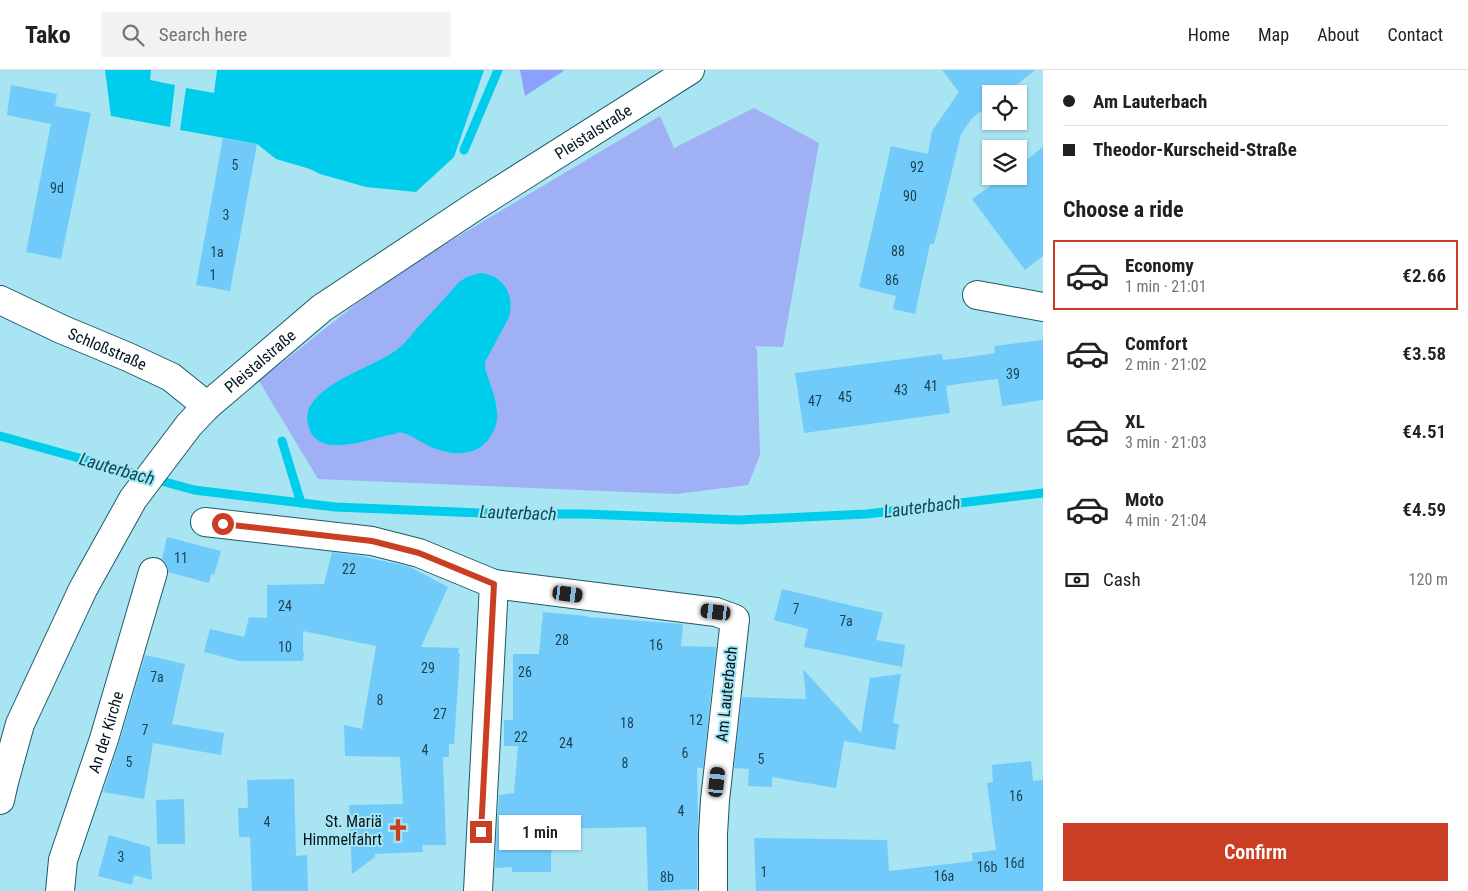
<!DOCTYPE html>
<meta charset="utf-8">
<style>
:root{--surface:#fff;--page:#f2f2f2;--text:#202124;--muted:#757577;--line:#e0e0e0;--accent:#ca3f24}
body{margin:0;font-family:"Roboto Condensed",sans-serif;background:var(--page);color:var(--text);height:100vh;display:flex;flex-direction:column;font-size:19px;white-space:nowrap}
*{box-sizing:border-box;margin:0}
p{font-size:16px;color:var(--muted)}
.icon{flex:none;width:28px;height:28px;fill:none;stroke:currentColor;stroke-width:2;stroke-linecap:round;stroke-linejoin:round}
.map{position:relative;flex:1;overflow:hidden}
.drawer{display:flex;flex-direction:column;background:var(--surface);width:425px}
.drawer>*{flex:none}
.guide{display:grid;align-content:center;height:110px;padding:0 20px;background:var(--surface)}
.tools{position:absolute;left:982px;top:15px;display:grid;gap:10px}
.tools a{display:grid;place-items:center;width:45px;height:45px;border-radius:0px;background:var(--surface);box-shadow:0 1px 4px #0004;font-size:25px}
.end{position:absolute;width:22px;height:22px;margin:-11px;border:6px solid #ca3f24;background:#fff;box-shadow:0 0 0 2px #fff}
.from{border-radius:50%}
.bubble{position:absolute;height:35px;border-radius:0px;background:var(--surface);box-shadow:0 1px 4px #0004;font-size:16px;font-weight:600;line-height:35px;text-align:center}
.car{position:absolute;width:15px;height:30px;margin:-15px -8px;border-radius:6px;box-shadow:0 0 4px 1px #0007;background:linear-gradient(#222 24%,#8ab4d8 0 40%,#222 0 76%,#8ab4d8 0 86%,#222 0)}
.guide b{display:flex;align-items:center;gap:18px;height:48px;font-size:19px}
.guide b+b{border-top:1px solid var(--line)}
.guide i{width:12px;height:12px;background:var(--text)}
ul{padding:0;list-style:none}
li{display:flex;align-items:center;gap:15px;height:70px;margin:0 10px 8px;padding:0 10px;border:2px solid transparent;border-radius:0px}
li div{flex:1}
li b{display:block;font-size:19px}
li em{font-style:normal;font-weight:600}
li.selected{border-color:var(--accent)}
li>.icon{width:45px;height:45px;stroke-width:1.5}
h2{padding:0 20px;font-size:22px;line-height:60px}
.pay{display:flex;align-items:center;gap:12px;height:55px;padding:0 20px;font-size:19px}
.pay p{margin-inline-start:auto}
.action{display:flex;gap:10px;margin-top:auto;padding:10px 20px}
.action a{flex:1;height:58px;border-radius:0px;background:var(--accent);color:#fff;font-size:20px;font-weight:600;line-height:58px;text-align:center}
header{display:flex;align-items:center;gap:30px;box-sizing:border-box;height:70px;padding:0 25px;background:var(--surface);border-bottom:1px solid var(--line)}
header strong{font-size:24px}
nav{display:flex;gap:28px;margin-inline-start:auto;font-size:18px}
.search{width:350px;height:45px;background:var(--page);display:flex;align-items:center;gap:12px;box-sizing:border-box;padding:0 18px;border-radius:0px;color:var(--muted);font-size:19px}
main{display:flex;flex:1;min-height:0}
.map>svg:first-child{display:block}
.green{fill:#9fb0f5}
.forest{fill:#8ca1fe}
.water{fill:#00cdeb}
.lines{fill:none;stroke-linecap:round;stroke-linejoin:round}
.stream{stroke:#00cdeb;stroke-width:9}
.building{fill:#71cbfa}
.minor-casing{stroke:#1e5a66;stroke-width:30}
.secondary-casing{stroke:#1e5a66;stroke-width:30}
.minor{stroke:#fff;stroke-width:28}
.secondary{stroke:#fff;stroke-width:28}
.route{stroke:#ca3f24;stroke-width:6}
.labels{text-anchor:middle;stroke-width:4;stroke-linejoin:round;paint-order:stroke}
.number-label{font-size:14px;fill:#1c4353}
.street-label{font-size:16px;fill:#00161b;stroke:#a8e4f1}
.poi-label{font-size:16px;fill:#00161b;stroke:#a8e4f1;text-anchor:end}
.water-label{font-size:18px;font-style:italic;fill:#034d59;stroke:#a8e4f1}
</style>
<header>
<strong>Tako</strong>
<div class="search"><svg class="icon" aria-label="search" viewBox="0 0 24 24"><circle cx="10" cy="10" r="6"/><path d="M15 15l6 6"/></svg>Search here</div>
<nav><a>Home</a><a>Map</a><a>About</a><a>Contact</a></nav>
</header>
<main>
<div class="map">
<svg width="1043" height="821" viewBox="0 0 1043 821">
<rect width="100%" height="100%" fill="#a8e4f1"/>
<path class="green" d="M 754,38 L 819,73 L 783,277 L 755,276 L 757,280 L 760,385 L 748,415 L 676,424 L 318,409 L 259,311 L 355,235 L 424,187 L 660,46 L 674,78 Z"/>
<path class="forest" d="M 520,0 L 565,0 L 525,26 Z"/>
<g class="water">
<path d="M 105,0 L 151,0 L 150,10 L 175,15 L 170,57 L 111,46 Z"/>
<path d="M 217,0 L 484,0 L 454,87 L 416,122 L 366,117 L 320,104 L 310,99 L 276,89 L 257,74 L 180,60 L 186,18 L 214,23 Z"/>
<path d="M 480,203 C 503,205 515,224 509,247 L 485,292 L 485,298 C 489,312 496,327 497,342 C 498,348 496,355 494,360 C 483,385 459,387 436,379 C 426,376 411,364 402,363 C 400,362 397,363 395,364 C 372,367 320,391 309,358 C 307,351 306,343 310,336 C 328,308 372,298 398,279 C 407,272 413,262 421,254 C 434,240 447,226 459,212 L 467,207 Z"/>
</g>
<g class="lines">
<g class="stream">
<path d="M 464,80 L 498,0"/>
<path d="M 0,366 L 194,420 L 335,437 L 505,444 L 584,444 L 739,450 L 867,444 L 1043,423"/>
<path d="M 282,371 L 301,433"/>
</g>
</g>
<g class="building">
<path d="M 942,0 L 1035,0 L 1005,24 L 991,24 L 991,34 L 972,48 L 961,64 L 934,174 L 930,174 L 915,244 L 893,239 L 896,226 L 859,217 L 891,76 L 928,84 L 932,61 L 959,22 Z"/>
<path d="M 11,15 L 57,24 L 55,36 L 91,43 L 61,189 L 26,182 L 51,54 L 7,45 Z"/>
<path d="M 223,68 L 257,74 L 230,221 L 196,215 Z"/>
<path d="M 1043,77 L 1043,186 L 1025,200 L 972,129 L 1004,106 L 1019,106 L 1019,96 Z"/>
<path d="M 1043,270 L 1043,330 L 1002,336 L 998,309 L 972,312 L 946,316 L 950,343 L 804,363 L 795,303 L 942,284 L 943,290 L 969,287 L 995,283 L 994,276 Z"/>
<path d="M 167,467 L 221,481 L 214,505 L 211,504 L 209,513 L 168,502 L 168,498 L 165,492 L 162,489 Z"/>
<path d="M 332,482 L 361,486 L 410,497 L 448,517 L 421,577 L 459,578 L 458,583 L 460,583 L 454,674 L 449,674 L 449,687 L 443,687 L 446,775 L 422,775 L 423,782 L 375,784 L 375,787 L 352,804 L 349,735 L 403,734 L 400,687 L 345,686 L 344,655 L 362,659 L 376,576 L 303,561 L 303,582 L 304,582 L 303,591 L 239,591 L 204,582 L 210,559 L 244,567 L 249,547 L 267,548 L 267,515 L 324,514 Z"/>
<path d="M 782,519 L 883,543 L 876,570 L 905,575 L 902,597 L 804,577 L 808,559 L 774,550 Z"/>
<path d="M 543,542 L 587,546 L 587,547 L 683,554 L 681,576 L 716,577 L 703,698 L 697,698 L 698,748 L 697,819 L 648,821 L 646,757 L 554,759 L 551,786 L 551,802 L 512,802 L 512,797 L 495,798 L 499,725 L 514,723 L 518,676 L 504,676 L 504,650 L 513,650 L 513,584 L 539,584 Z"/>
<path d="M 145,585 L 185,594 L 172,654 L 224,663 L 221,685 L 153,673 L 144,729 L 103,722 L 119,673 Z"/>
<path d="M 803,599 L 861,663 L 870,608 L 901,604 L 893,653 L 899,654 L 895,680 L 844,671 L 836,718 L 772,707 L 772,717 L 748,716 L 749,699 L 734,698 L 742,627 L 806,629 Z"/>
<path d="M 1031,691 L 1033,711 L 1043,710 L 1043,821 L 756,821 L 754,768 L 887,770 L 889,801 L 973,791 L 972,783 L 996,780 L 987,713 L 993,712 L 992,695 Z"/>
<path d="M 294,709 L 296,786 L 307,785 L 308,821 L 252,821 L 250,767 L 239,767 L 238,738 L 248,738 L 247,710 Z"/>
<path d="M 184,729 L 185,774 L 157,774 L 156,730 Z"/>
<path d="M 109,765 L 150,777 L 152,810 L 134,805 L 132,815 L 98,806 Z"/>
</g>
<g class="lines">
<defs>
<g id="minor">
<path d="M 977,225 L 1043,237"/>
<path d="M 205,452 L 372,471 L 419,483 L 494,514 L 716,542 L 735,549 L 715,730 L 713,764 L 713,821"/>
<path id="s1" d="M 60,821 L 63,790 L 104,669 L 153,502"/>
<path d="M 478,821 L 494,514"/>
</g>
<g id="secondary">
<path id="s2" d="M 0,230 L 61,259 L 128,287 L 171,307 L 207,336"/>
<path id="s3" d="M 0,730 L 4,712 L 20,654 L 83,519 L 133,429 L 189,355 L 207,336 L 322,238 L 477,135 L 690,0"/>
</g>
</defs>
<use href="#minor" class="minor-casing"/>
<use href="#secondary" class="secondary-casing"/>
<use href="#minor" class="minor"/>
<use href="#secondary" class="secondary"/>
</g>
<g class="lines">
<path class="route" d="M 223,454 L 372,471 L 419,483 L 494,514 L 481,762"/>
</g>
<defs>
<symbol id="church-bare" viewBox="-9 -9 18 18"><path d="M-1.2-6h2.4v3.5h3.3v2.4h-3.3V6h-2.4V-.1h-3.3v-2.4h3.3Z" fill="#ca3f24" stroke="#a8e4f1" stroke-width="2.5" paint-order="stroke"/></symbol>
</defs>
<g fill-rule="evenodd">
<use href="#church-bare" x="382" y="744" width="32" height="32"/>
</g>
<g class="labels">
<g class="number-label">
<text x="235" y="100">5</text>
<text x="917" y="102">92</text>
<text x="57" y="123">9d</text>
<text x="910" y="131">90</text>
<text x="226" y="150">3</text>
<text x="898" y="186">88</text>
<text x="217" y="187">1a</text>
<text x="213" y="210">1</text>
<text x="892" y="215">86</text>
<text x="1013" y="309">39</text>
<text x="931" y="321">41</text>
<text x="901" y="325">43</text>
<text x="845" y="332">45</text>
<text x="815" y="336">47</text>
<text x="181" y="493">11</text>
<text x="349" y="504">22</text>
<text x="285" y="541">24</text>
<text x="796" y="544">7</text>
<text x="846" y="556">7a</text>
<text x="562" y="575">28</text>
<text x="656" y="580">16</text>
<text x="285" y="582">10</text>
<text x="428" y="603">29</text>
<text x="525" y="607">26</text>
<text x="157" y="612">7a</text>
<text x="380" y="635">8</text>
<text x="440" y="649">27</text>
<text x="696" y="655">12</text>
<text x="627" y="658">18</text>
<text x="145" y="665">7</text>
<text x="521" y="672">22</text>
<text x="566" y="678">24</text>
<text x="425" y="685">4</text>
<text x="685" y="688">6</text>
<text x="761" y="694">5</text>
<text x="129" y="697">5</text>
<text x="625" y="698">8</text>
<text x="1016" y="731">16</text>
<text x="681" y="746">4</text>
<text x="267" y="757">4</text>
<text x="121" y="792">3</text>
<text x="1014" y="798">16d</text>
<text x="987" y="802">16b</text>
<text x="764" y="807">1</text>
<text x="944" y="811">16a</text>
<text x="667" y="812">8b</text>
</g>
<g class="street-label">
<text dy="6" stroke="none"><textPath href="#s3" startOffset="924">Pleistalstraße</textPath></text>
<text dy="6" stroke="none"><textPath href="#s2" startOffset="118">Schloßstraße</textPath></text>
<text dy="6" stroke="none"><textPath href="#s3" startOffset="519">Pleistalstraße</textPath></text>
<text transform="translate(726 624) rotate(-84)" y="6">Am Lauterbach</text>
<text dy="6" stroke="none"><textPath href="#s1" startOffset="166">An der Kirche</textPath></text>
</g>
<g class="poi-label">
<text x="382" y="757">St. Mariä<tspan x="382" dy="18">Himmelfahrt</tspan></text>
</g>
<g class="water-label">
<text transform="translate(117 399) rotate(16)" y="6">Lauterbach</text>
<text transform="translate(922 437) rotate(-7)" y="6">Lauterbach</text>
<text transform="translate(518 443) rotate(2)" y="6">Lauterbach</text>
</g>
</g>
</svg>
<div class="tools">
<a><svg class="icon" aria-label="locate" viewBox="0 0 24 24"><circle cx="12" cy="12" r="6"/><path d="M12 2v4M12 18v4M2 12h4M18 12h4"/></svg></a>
<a><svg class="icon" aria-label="layers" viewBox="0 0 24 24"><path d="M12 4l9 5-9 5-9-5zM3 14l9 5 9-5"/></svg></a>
</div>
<i class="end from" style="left:223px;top:454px"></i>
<i class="end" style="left:481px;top:762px"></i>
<div class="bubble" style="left:499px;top:745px;width:82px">1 min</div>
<i class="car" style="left:568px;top:524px;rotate:97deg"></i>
<i class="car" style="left:716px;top:542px;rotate:277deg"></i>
<i class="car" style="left:717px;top:712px;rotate:6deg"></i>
</div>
<section class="drawer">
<div class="guide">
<b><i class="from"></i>Am Lauterbach</b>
<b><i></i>Theodor-Kurscheid-Straße</b>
</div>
<h2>Choose a ride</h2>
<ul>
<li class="selected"><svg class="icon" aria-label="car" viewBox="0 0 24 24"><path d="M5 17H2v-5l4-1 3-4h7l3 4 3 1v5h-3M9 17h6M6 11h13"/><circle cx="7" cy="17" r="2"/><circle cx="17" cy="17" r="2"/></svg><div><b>Economy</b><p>1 min · 21:01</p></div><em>€2.66</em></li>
<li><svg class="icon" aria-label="car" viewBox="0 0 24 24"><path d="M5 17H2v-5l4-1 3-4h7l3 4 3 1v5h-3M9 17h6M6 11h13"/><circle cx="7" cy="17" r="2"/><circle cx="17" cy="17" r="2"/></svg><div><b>Comfort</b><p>2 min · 21:02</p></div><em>€3.58</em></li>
<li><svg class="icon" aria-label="car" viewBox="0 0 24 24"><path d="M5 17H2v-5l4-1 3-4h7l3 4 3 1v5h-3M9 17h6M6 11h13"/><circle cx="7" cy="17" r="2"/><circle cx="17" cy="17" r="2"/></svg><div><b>XL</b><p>3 min · 21:03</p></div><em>€4.51</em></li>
<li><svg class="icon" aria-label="car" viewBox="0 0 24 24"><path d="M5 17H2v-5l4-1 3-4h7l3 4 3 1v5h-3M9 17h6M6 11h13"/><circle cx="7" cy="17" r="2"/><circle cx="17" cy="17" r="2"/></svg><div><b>Moto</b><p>4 min · 21:04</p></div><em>€4.59</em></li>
</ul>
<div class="pay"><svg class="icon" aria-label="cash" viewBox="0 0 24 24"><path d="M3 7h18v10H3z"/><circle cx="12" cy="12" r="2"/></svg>Cash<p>120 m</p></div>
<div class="action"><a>Confirm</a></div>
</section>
</main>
